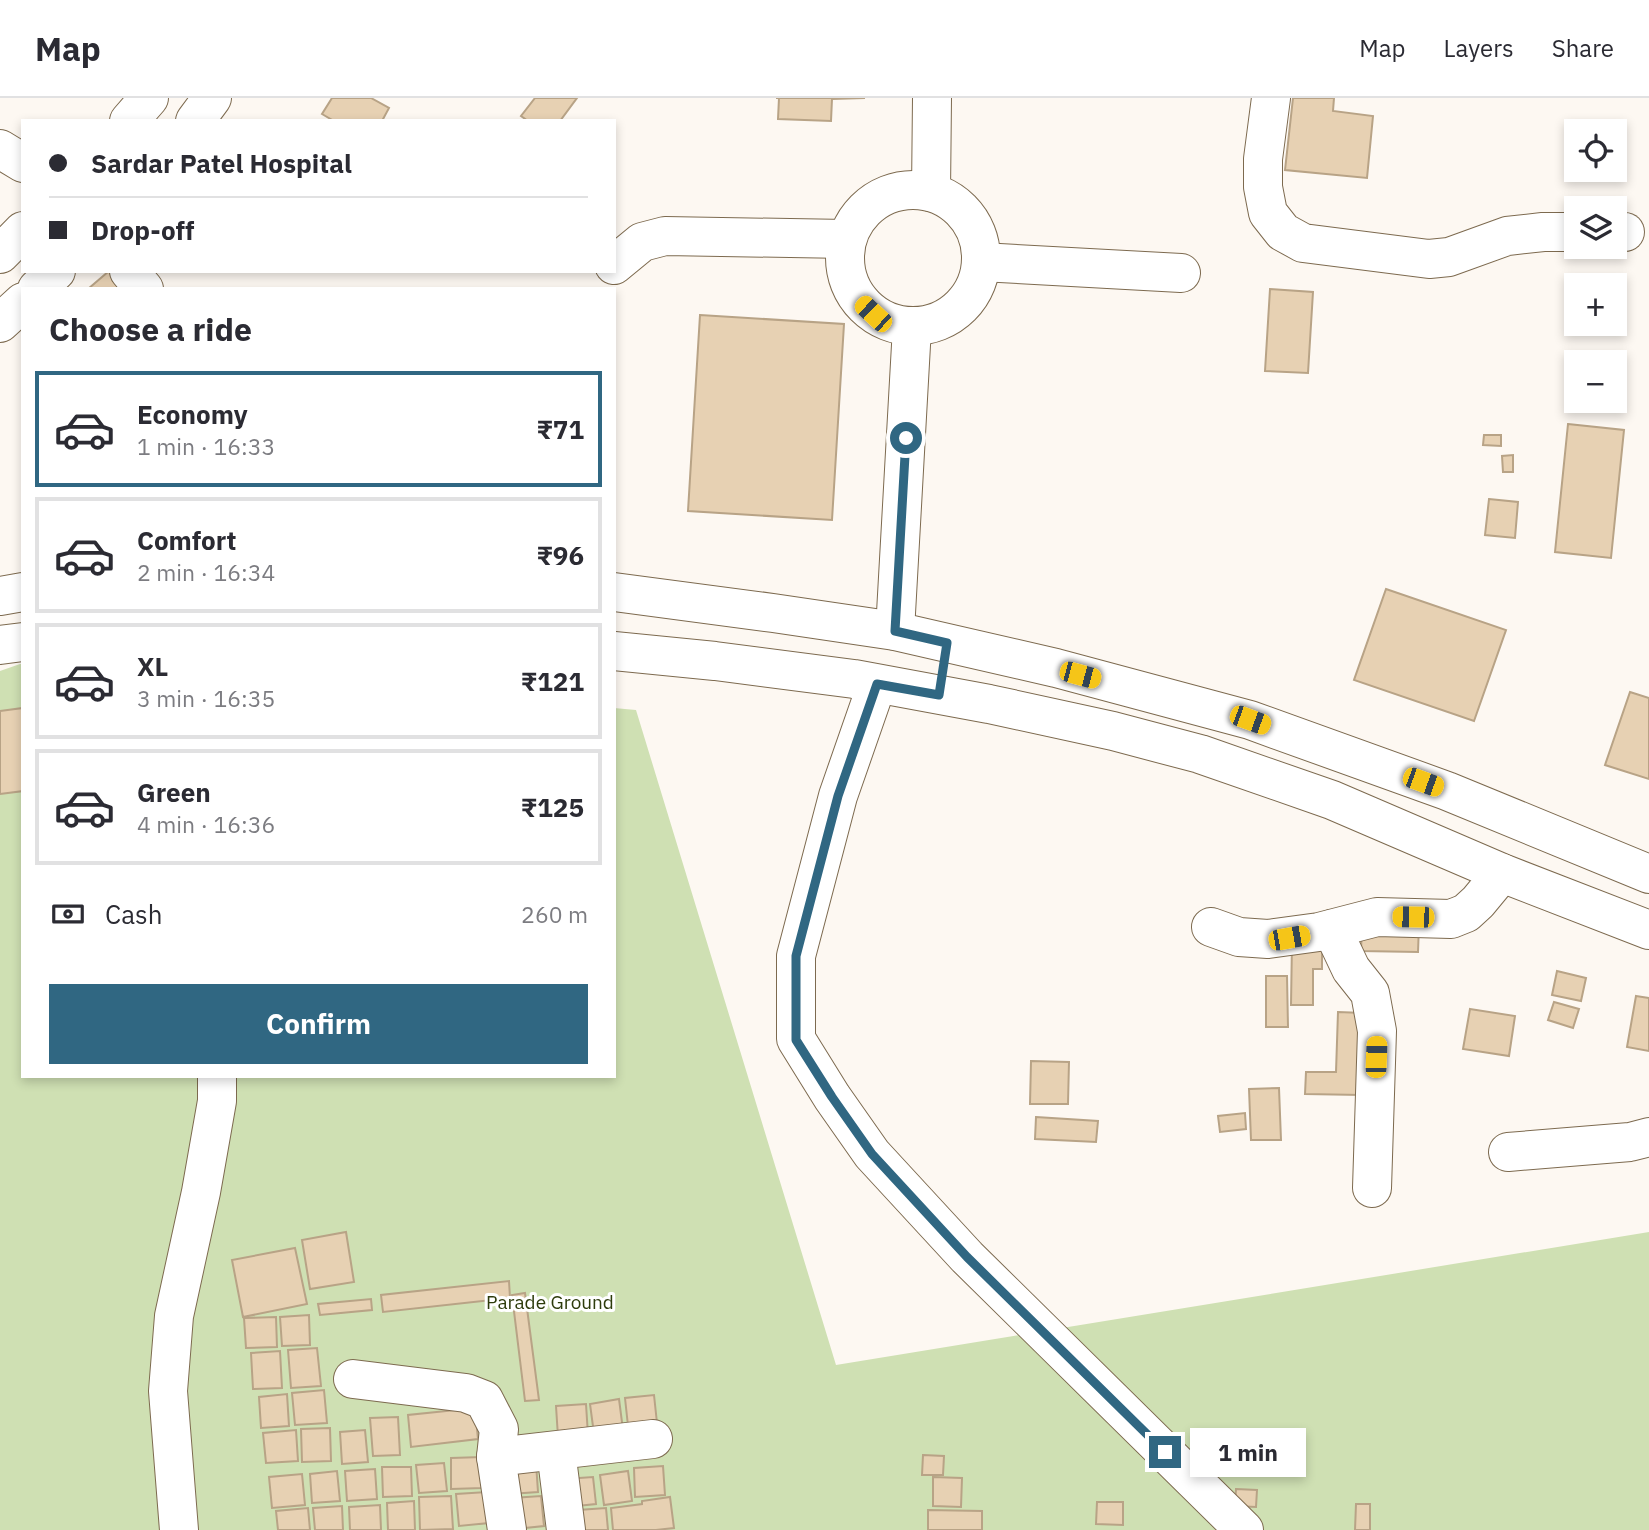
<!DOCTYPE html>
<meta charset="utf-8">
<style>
:root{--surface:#fff;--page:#f2f2f3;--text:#2b2b33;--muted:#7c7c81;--line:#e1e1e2;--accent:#306782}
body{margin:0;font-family:"IBM Plex Sans",sans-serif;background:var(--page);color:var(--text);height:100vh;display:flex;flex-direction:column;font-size:26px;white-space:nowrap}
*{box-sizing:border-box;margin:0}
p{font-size:23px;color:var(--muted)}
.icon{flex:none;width:38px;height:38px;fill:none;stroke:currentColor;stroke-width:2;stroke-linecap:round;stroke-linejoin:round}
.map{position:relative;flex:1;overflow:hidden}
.sheet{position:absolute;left:21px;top:189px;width:595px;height:791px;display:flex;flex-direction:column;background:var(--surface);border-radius:0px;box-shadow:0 4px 10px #0003}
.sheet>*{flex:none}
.guide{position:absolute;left:21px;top:21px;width:595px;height:154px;border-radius:0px;box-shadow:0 4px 10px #0003;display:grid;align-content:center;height:154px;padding:0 28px;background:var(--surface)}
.fabs{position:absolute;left:1564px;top:21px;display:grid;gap:14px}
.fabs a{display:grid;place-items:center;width:63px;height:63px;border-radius:0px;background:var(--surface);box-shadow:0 4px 10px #0003;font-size:35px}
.end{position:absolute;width:32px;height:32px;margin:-16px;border:9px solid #306782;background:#fff;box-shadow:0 0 0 4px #fff}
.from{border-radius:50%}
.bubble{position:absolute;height:49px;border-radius:0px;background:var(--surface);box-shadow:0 4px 10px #0003;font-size:23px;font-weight:800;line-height:49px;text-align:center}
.car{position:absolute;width:21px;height:42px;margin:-21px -10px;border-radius:9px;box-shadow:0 0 5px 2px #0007;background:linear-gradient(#f5c518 24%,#345 0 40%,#f5c518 0 76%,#345 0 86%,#f5c518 0)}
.guide b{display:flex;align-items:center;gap:24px;height:66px;font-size:26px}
.guide b+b{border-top:2px solid var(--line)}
.guide i{width:18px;height:18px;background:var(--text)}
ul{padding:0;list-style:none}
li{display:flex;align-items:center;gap:21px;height:116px;margin:0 14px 10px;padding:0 14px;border:4px solid var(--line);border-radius:0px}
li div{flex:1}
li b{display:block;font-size:26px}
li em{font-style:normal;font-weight:800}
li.current{border-color:var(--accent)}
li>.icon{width:63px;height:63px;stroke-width:1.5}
h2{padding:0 28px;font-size:32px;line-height:84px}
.pay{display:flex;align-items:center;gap:18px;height:77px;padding:0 28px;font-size:26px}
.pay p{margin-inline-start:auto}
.primary-button{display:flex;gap:14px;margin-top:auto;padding:14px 28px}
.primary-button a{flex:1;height:80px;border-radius:0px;background:var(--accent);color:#fff;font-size:28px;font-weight:800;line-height:80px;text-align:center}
header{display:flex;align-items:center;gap:42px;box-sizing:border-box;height:98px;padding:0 35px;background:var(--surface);border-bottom:2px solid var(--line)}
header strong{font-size:33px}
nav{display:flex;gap:38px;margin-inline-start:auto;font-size:24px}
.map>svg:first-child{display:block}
.green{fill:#cfe0b3}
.building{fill:#e7d1b3;stroke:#b8a386;stroke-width:2}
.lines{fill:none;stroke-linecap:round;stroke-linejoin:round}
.minor-casing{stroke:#7d6a4f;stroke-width:40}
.major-casing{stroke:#7d6a4f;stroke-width:40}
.highway-casing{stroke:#7d6a4f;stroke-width:40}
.minor{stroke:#fff;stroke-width:38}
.major{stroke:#fff;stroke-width:38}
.highway{stroke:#fff;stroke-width:38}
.route{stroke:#306782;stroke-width:9}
.labels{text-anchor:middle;stroke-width:6;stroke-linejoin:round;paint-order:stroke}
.park-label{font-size:19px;fill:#2d3b0b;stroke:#fff}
</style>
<header>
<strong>Map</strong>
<nav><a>Map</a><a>Layers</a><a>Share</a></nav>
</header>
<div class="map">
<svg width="1649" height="1432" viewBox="0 0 1649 1432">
<rect width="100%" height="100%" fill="#fdf8f2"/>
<path class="green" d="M 20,566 L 23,566 L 23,978 L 614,978 L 614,610 L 636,612 L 836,1267 L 1649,1134 L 1649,1432 L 0,1432 L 0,573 Z"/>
<g class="building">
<path d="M 332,0 L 371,0 L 389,10 L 382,23 L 334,23 L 322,16 Z"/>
<path d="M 535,0 L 577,0 L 560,23 L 528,23 L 521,18 Z"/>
<path d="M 776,0 L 865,0 L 832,1 L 831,23 L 778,21 L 779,0 Z"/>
<path d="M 1293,0 L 1334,0 L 1333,13 L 1373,18 L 1367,80 L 1285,72 Z"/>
<path d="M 109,173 L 117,173 L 131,191 L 88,191 Z"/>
<path d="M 1270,191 L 1313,194 L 1308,275 L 1265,273 Z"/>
<path d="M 700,217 L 844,226 L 832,422 L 688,413 Z"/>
<path d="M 1568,326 L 1624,332 L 1611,460 L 1555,454 Z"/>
<path d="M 1484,337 L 1501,337 L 1501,348 L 1483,347 Z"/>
<path d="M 1513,357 L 1513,374 L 1503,374 L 1502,358 Z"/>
<path d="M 1489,401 L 1518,404 L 1515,440 L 1485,437 Z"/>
<path d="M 1386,491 L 1506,532 L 1474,623 L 1354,582 Z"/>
<path d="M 1630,594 L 1649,600 L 1649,681 L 1605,667 Z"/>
<path d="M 23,610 L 23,693 L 0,696 L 0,613 Z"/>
<path d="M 1362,827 L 1419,827 L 1418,854 L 1361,853 Z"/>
<path d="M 1292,844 L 1322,845 L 1322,871 L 1313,871 L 1313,907 L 1291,907 Z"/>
<path d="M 1557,873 L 1586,880 L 1581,903 L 1552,897 Z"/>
<path d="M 1266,878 L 1287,878 L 1288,929 L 1266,929 Z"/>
<path d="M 1636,898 L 1649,900 L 1649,953 L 1627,949 Z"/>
<path d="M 1554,904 L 1579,911 L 1573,930 L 1548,922 Z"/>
<path d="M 1470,911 L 1515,918 L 1509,958 L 1463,951 Z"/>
<path d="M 1338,914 L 1363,915 L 1361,997 L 1305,996 L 1306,974 L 1336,974 Z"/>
<path d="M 1031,963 L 1069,964 L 1068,1006 L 1030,1006 Z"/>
<path d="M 1279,990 L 1281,1042 L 1251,1042 L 1249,991 Z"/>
<path d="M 1245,1015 L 1246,1031 L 1220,1034 L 1218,1018 Z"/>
<path d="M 1036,1019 L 1098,1023 L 1096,1044 L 1035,1041 Z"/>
<path d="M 346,1134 L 354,1184 L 310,1191 L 302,1142 Z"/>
<path d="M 295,1150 L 307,1206 L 243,1219 L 232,1162 Z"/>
<path d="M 509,1183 L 510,1200 L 383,1214 L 381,1197 Z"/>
<path d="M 525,1195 L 539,1302 L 525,1303 L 512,1197 Z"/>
<path d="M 371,1201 L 372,1212 L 320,1217 L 318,1206 Z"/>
<path d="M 309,1217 L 310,1247 L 282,1248 L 280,1219 Z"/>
<path d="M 276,1219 L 277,1249 L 246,1250 L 244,1220 Z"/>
<path d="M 317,1250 L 321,1288 L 291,1290 L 288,1252 Z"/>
<path d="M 280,1253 L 282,1290 L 253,1291 L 251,1255 Z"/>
<path d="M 324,1292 L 327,1325 L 295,1327 L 292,1295 Z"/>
<path d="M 287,1296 L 289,1328 L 261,1330 L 259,1299 Z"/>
<path d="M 654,1297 L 657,1325 L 628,1328 L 625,1300 Z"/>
<path d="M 619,1301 L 623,1332 L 594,1336 L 590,1306 Z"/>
<path d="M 586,1306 L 588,1337 L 558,1339 L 556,1308 Z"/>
<path d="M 475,1310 L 478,1341 L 411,1349 L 408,1317 Z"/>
<path d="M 398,1319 L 400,1357 L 373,1358 L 370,1320 Z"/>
<path d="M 330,1330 L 331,1363 L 302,1364 L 301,1331 Z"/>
<path d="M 296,1332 L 298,1363 L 266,1365 L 263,1335 Z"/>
<path d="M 365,1332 L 368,1364 L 342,1366 L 340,1334 Z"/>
<path d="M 923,1357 L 944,1358 L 943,1377 L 922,1377 Z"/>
<path d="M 482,1359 L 483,1390 L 451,1391 L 451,1360 Z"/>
<path d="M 444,1365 L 447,1393 L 419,1395 L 416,1367 Z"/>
<path d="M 536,1365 L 538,1394 L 510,1396 L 508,1366 Z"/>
<path d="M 663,1368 L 665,1397 L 635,1399 L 634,1370 Z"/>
<path d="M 382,1369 L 411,1369 L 412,1398 L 383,1399 Z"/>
<path d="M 375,1371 L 377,1401 L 347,1403 L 345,1373 Z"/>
<path d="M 337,1373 L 340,1403 L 312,1405 L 310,1376 Z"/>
<path d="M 628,1373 L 632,1403 L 604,1407 L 600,1377 Z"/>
<path d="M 302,1376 L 305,1407 L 272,1410 L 269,1379 Z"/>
<path d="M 593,1379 L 596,1406 L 567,1409 L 565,1381 Z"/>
<path d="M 933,1379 L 962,1380 L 961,1409 L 933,1408 Z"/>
<path d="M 1236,1391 L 1257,1392 L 1256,1409 L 1235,1408 Z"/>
<path d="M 487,1394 L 489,1425 L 459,1428 L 456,1396 Z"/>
<path d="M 451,1398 L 453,1431 L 420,1432 L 419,1399 Z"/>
<path d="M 541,1398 L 544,1428 L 515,1431 L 512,1400 Z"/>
<path d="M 670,1399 L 674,1430 L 656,1432 L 613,1432 L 611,1410 L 642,1406 L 642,1403 Z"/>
<path d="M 414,1403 L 415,1432 L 388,1432 L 387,1405 Z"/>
<path d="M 1097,1404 L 1123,1404 L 1123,1427 L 1096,1426 Z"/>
<path d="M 1356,1406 L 1370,1406 L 1370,1432 L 1355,1432 Z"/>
<path d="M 380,1407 L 381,1432 L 350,1432 L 349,1409 Z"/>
<path d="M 342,1408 L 343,1432 L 315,1432 L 313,1410 Z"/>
<path d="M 308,1410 L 310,1432 L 278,1432 L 276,1413 Z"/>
<path d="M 606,1410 L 608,1432 L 580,1432 L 578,1412 Z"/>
<path d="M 928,1412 L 982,1413 L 982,1432 L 928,1432 Z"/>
</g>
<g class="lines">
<defs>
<g id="minor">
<path d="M 1271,0 L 1263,61 L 1263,89 L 1268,115 L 1283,134 L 1303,145 L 1429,161 L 1449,159 L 1507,138 L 1543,134 L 1577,134"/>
<path d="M 0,51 L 23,65"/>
<circle cx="913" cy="160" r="68"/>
<path d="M 931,94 L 932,0"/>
<path d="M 1615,134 L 1625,134"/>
<path d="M 981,164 L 1181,175"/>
<path d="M 614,167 L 642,144 L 665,138 L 847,141"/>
<path d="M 129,173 L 144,191"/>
<path d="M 895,533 L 912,229"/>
<path d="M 877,586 L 838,698 L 796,858 L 796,941 L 832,999 L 872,1056 L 967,1159 L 1244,1432"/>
<path d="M 1211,829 L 1239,839 L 1268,841 L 1319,834 L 1377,819 L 1451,821 L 1466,815 L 1478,804 L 1502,775"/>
<path d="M 1332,831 L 1351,871 L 1370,895 L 1377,933 L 1372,1090"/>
<path d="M 1508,1054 L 1630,1044 L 1649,1039"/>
<path d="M 353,1281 L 466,1295 L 484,1302 L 499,1331 L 496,1359 L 507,1432"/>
<path d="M 556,1353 L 566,1432"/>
<path d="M 496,1359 L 653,1341"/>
<path d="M 179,1432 L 168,1293 L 174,1218 L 201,1094 L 217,1003 L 217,978"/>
</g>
<g id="major">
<path d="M 129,23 L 149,0"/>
<path d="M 195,23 L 212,0"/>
<path d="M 0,156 L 23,133"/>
<path d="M 37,191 L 56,173"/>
<path d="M 0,225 L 23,204"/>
</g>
<g id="highway">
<path d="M 614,494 L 773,515 L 895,533 L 1056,570 L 1250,622 L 1447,693 L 1649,776"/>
<path d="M 0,498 L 23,494"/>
<path d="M 0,547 L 23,544"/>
<path d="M 614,553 L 715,563 L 854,581 L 989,606 L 1113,633 L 1200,656 L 1332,702 L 1502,775 L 1649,832"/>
</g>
</defs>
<use href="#minor" class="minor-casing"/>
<use href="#major" class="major-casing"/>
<use href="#highway" class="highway-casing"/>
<use href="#minor" class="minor"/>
<use href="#major" class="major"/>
<use href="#highway" class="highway"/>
</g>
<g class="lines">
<path class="route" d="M 906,340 L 895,533 L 947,545 L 939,597 L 877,586 L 838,698 L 796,858 L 796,942 L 832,999 L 872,1056 L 967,1159 L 1165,1354"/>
</g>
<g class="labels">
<g class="park-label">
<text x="550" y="1211">Parade Ground</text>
</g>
</g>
</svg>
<div class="fabs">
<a><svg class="icon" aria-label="locate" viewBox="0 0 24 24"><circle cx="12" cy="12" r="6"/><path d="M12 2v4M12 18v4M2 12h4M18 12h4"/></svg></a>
<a><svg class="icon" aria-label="layers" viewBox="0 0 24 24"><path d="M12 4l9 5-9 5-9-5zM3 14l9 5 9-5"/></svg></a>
<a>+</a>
<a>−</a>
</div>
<i class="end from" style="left:906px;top:340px"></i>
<i class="end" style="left:1165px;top:1354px"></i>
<div class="bubble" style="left:1190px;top:1330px;width:116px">1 min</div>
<i class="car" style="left:873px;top:216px;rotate:313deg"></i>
<i class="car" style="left:1080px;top:577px;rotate:105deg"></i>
<i class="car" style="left:1250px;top:622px;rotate:110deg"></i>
<i class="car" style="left:1423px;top:684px;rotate:110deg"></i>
<i class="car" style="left:1413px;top:819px;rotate:271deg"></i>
<i class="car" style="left:1289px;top:840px;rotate:80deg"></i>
<i class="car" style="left:1376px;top:959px;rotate:2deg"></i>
<div class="guide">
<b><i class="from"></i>Sardar Patel Hospital</b>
<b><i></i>Drop-off</b>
</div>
<section class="sheet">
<h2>Choose a ride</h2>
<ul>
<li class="current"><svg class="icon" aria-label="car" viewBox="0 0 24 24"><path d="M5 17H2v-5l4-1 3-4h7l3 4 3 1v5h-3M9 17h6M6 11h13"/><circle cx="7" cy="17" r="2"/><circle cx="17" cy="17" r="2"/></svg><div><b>Economy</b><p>1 min · 16:33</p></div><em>₹71</em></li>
<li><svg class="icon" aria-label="car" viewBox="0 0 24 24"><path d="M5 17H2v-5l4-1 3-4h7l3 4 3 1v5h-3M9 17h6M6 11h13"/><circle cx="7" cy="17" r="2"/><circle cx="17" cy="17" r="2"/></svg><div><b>Comfort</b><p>2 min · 16:34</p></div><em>₹96</em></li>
<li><svg class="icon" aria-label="car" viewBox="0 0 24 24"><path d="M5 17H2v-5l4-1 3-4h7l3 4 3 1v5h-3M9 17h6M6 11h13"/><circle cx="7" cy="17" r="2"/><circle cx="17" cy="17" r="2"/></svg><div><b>XL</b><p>3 min · 16:35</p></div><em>₹121</em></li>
<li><svg class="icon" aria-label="car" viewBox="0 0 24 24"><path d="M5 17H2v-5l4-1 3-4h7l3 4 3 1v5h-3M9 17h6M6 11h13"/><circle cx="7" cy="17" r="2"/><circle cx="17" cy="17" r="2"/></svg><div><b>Green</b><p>4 min · 16:36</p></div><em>₹125</em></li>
</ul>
<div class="pay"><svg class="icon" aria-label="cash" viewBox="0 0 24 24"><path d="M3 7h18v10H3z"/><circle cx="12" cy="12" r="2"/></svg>Cash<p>260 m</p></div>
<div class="primary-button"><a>Confirm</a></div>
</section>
</div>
